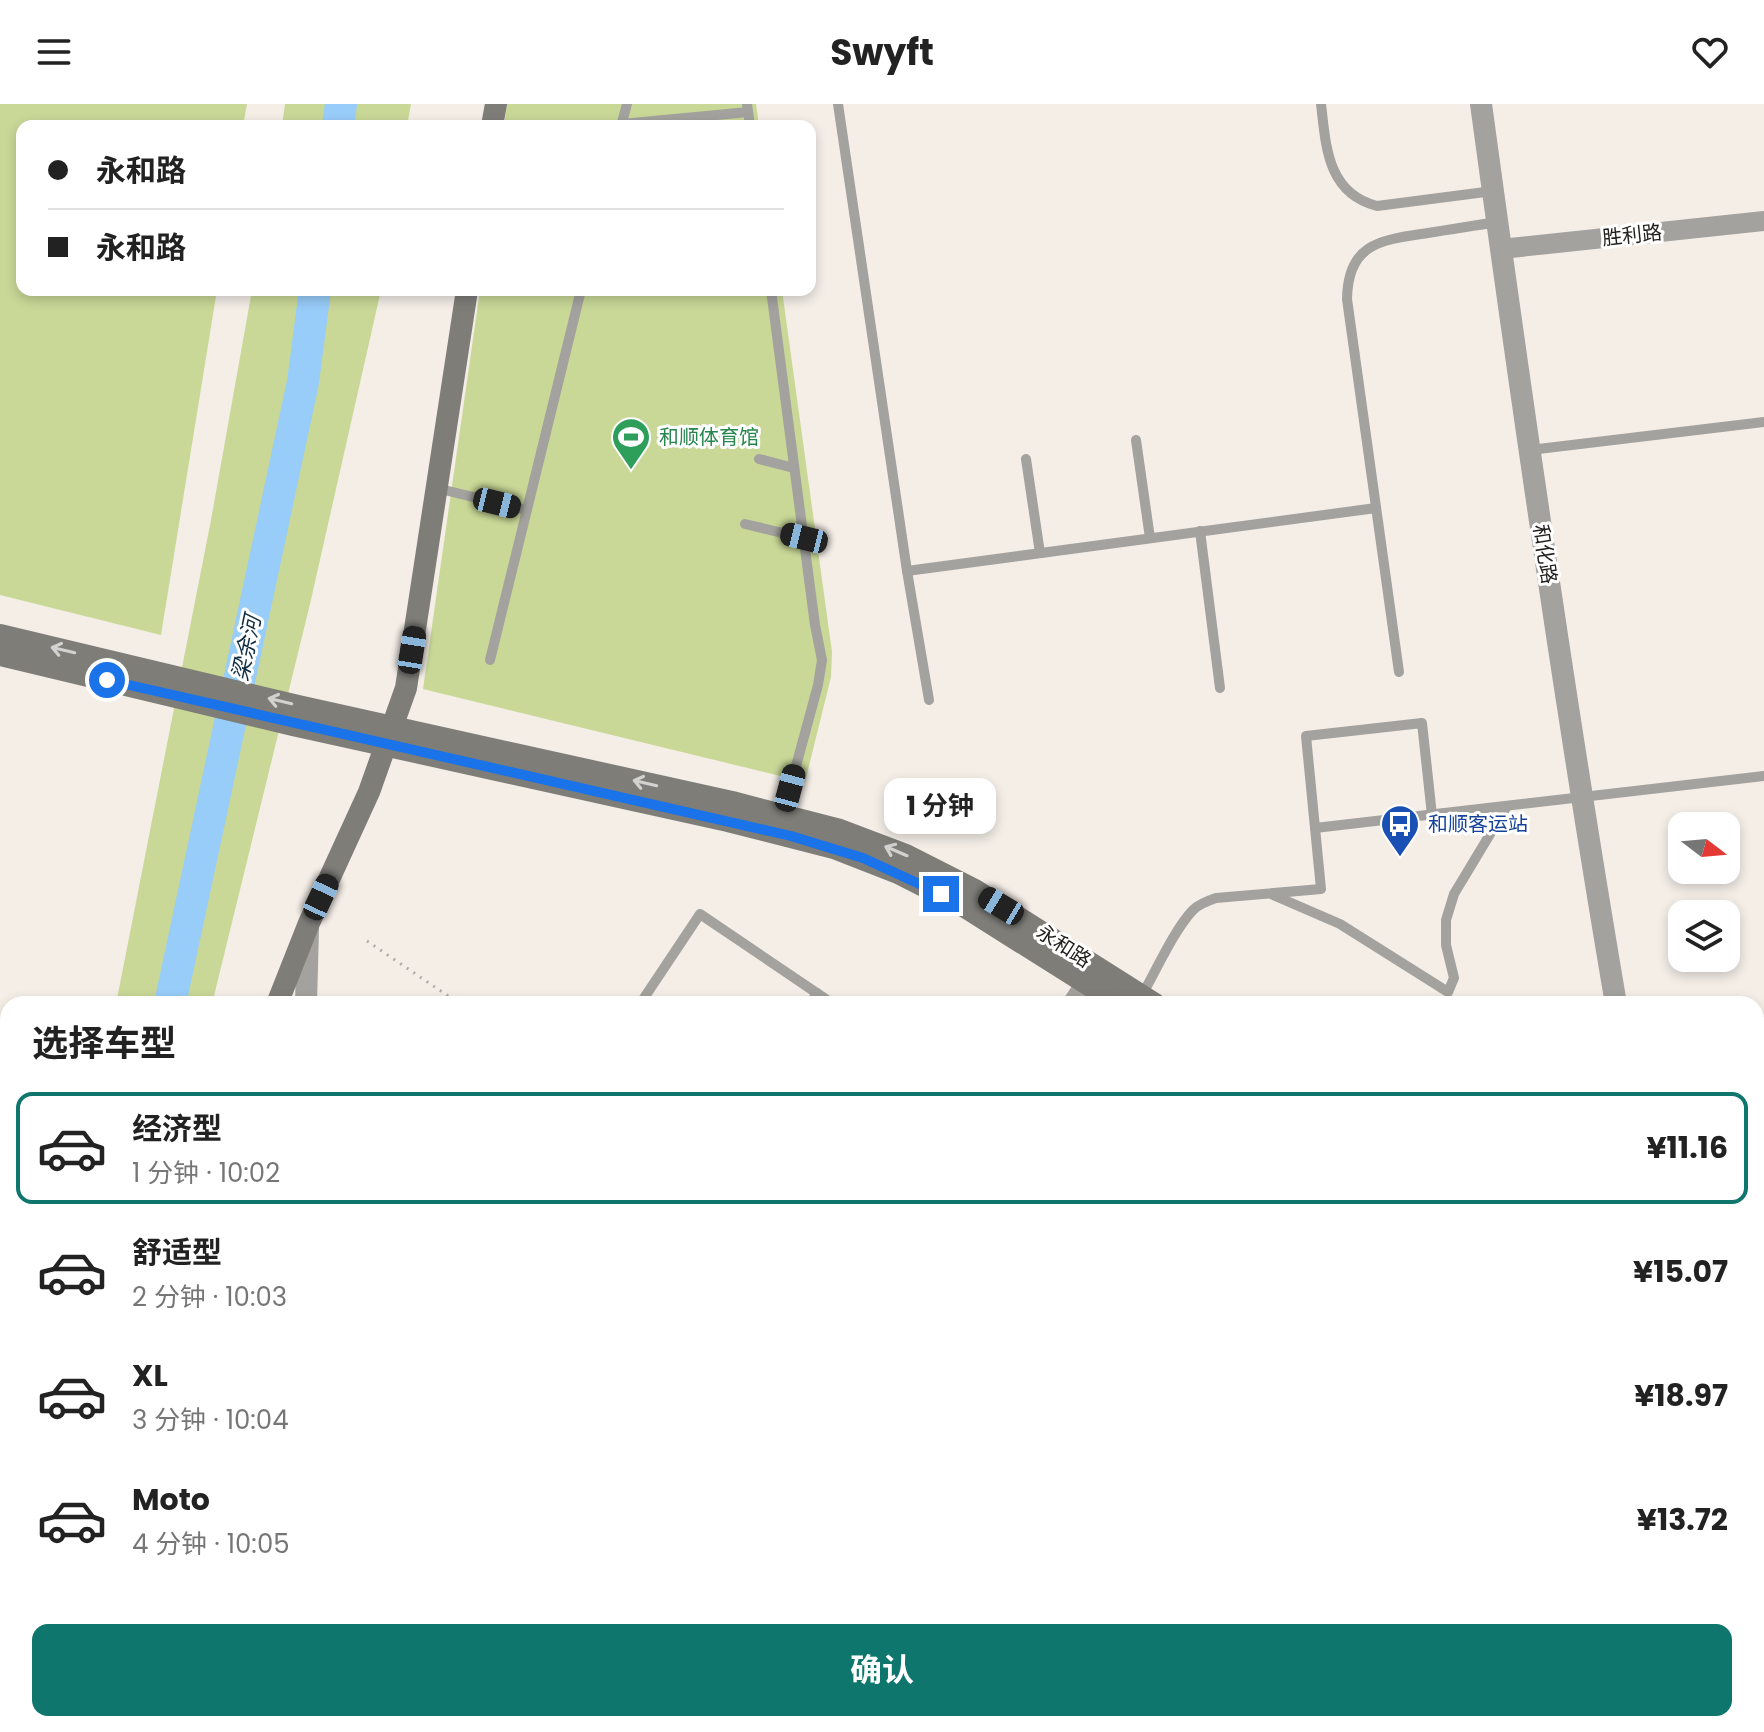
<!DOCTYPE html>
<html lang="zh">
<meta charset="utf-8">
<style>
:root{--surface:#fff;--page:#f2f2f2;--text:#222;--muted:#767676;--line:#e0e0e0;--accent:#0f766e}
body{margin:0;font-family:Poppins,"Noto Sans SC",sans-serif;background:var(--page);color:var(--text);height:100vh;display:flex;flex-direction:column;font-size:30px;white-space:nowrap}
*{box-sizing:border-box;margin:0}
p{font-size:26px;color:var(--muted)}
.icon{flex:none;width:44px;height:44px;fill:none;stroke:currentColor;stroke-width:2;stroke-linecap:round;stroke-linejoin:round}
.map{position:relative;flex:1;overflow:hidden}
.panel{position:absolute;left:0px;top:892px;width:1764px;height:736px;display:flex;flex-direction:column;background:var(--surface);border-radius:24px 24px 0 0;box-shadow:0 4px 12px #0003}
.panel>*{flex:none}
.hud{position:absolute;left:16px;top:16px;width:800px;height:176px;border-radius:16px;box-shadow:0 4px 12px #0003;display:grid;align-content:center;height:176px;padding:0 32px;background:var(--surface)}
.needle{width:52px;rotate:106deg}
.controls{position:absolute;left:1668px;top:708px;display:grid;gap:16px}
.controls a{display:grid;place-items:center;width:72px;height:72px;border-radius:16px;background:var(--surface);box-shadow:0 4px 12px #0003;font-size:40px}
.end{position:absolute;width:36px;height:36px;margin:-18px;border:10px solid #1a73e8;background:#fff;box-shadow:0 0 0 4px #fff}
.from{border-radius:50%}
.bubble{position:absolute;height:56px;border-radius:16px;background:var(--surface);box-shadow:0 4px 12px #0003;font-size:26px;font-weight:700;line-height:56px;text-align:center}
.car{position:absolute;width:24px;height:48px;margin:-24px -12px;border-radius:10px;box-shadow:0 0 6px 2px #0007;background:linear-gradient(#222 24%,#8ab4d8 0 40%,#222 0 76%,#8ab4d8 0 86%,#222 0)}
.hud b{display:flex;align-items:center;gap:28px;height:76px;font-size:30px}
.hud b+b{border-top:2px solid var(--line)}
.hud i{width:20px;height:20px;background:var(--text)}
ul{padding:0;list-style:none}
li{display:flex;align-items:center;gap:24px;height:112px;margin:0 16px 12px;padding:0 16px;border:4px solid transparent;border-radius:16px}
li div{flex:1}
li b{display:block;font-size:30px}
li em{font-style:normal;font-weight:700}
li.selected{border-color:var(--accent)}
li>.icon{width:72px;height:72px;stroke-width:1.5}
h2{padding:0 32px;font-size:36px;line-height:96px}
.cta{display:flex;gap:16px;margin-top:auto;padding:16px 32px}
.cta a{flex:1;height:92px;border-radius:16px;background:var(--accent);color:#fff;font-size:32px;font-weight:700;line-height:92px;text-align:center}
header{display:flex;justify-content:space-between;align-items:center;height:104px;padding:0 32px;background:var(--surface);font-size:36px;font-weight:700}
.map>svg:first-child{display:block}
.green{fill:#c9d897}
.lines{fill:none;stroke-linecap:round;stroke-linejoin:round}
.river{stroke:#98ccf9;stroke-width:32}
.path{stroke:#b0aba6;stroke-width:3;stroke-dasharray:2 6;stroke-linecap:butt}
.service{stroke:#a3a29e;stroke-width:10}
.minor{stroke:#a3a29e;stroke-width:20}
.tertiary{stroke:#a3a29e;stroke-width:22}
.secondary{stroke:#7e7d78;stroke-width:22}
.oneway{stroke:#d2d2d0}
.route{stroke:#1a73e8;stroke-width:10}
.labels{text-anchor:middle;stroke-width:6;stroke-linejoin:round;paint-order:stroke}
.street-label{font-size:20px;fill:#211f1d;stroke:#fff}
.leisure-label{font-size:20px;fill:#27864d;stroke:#fff;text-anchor:start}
.transit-label{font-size:20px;fill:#164399;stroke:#fff;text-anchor:start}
.water-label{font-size:22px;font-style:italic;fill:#102d43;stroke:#fff}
</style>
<header><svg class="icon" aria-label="menu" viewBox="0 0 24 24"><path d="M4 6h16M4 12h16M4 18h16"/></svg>Swyft<svg class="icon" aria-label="heart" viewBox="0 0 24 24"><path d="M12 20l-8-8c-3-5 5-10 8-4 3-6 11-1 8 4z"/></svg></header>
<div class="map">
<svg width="1764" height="1628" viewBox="0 0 1764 1628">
<rect width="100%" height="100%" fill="#f4eee7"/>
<g class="green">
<path d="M 0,0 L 247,0 L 243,22 L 22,22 L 22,186 L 217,186 L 161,531 L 0,491 Z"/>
<path d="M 285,0 L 411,0 L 407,22 L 282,22 Z"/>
<path d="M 507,0 L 756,0 L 759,22 L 504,22 Z"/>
<path d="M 252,186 L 381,186 L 310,500 L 212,900 L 116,900 L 211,416 Z"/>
<path d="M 480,186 L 782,186 L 832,548 L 831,573 L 805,678 L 423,585 Z"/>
<path d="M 8,1404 L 8,1620 L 68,1620 L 68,1628 L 0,1628 L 0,1440 Z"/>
</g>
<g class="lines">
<g class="river">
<path d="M 338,22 L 341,0"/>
<path d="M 170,900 L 303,278 L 315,186"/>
<path d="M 31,1628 L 31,1620"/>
</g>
<g class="path">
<path d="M 367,837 L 460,900"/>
<path d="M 886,1620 L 899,1628"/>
</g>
<g class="service">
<path d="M 747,0 L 750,22"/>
<path d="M 838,0 L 907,467 L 929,596"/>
<path d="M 1321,0 C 1326,42 1327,89 1377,102 L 1493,87"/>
<path d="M 622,20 L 748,8"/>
<path d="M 621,22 L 627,0"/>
<path d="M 771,186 L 815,521 L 822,556 L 818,581 L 783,710"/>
<path d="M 1136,336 L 1150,434"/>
<path d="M 1530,346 L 1764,318"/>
<path d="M 759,355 L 794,364"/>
<path d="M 1026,355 L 1040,449"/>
<path d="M 436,384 L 527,406"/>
<path d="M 745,420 L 804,434"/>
<path d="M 1200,427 L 1220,584"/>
<path d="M 907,467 L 1376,404"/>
<path d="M 490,556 L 581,186"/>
<path d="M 1399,568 L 1347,195 C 1348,138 1382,136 1428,129 C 1451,125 1474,122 1497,118"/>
<path d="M 1315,724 L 1764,672"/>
<path d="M 1273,791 L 1340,820 L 1448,888 L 1454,874 L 1446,841 L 1446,816 L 1454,790 L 1507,702"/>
<path d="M 1142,891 C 1156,867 1174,826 1193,806 C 1199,800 1207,797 1216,794 L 1321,785 L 1306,632 L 1422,619 L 1432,711"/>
<path d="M 640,900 L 700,810 L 833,900"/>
<path d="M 810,900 L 817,889"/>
<path d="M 731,1628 L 736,1620"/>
<path d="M 972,1628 L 977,1620"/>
</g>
<g class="minor">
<path d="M 1501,145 L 1764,117"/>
<path d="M 1072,900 L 1086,879"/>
<path d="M 1473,1628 L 1477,1620"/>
</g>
<g class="tertiary">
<path d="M 1481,0 C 1522,301 1565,601 1616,900"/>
<path d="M 306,900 L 308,825"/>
<path d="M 237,1620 L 246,1628"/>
<path d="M 1126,1620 L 1138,1628"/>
<path d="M 1287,1628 L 1293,1620"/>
</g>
<g class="secondary">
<path d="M 492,22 L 496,0"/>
<path d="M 0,531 L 298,602 L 732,698 L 840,726 L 906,751 L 975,786 L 1155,900"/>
<path d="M 0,551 L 293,621 L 728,717 L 834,744 L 898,769 L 965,803 L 1119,900"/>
<path d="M 277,900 L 309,819 L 369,688 L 406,584 L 467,186"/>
<path d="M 1756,1284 L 1764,1289"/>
<path d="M 1756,1308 L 1764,1313"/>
<path d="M 142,1628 L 142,1620"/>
</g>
</g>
<defs><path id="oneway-shaft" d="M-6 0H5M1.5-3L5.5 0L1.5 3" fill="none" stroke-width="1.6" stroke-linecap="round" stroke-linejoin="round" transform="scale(2)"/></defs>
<g class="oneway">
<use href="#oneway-shaft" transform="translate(63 546) rotate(-167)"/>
<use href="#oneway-shaft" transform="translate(280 597) rotate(-167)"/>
<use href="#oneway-shaft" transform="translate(645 679) rotate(-167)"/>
<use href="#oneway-shaft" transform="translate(896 747) rotate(-157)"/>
</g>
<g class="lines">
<path class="route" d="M 107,576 L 791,732 L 863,754 L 941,790"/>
</g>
<defs>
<symbol id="stadium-pin" viewBox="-11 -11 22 30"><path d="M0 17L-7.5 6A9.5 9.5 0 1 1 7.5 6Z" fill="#2e9e5b" stroke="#fff"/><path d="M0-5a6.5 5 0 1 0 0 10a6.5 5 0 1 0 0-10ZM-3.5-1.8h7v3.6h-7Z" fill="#fff"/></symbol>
<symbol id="bus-pin" viewBox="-11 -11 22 30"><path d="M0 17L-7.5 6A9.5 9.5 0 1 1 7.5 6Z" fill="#1a4fb4" stroke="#fff"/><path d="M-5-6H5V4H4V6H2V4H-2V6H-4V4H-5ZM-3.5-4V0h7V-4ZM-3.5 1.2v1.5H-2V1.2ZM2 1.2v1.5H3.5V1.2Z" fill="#fff"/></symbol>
</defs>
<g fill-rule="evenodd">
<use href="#stadium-pin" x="609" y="311" width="44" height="60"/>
<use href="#bus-pin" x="1378" y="698" width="44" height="60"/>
</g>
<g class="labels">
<g class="street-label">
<text transform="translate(1632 131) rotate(-6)" y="7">胜利路</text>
<text transform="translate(1545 450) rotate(81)" y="7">和化路</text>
<text transform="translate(1064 842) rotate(33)" y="7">永和路</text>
</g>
<g class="leisure-label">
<text x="659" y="340">和顺体育馆</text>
</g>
<g class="transit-label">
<text x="1428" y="727">和顺客运站</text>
</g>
<g class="water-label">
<text transform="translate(246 544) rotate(-78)" y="8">梁余河</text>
</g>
</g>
</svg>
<div class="controls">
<a><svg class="needle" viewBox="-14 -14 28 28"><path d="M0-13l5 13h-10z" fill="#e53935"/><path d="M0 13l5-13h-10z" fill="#767676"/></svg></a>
<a><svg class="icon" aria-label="layers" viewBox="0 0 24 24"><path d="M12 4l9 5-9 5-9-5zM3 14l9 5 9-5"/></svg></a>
</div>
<i class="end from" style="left:107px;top:576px"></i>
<i class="end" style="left:941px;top:790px"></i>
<div class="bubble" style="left:884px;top:674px;width:112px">1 分钟</div>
<i class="car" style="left:497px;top:399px;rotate:104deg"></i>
<i class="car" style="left:804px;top:434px;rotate:284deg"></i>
<i class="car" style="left:412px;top:546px;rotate:9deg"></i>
<i class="car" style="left:790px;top:684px;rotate:15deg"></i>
<i class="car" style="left:321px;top:793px;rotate:25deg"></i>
<i class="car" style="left:1001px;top:802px;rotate:301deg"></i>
<div class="hud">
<b><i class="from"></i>永和路</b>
<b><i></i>永和路</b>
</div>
<section class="panel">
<h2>选择车型</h2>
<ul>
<li class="selected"><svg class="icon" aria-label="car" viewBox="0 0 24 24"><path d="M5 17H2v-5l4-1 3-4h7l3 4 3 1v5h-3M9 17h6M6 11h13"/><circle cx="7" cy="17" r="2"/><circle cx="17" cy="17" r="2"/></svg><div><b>经济型</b><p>1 分钟 · 10:02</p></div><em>¥11.16</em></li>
<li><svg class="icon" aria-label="car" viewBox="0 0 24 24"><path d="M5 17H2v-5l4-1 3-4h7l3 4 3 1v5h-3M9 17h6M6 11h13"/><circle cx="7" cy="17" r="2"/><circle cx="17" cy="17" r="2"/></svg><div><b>舒适型</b><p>2 分钟 · 10:03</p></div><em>¥15.07</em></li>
<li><svg class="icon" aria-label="car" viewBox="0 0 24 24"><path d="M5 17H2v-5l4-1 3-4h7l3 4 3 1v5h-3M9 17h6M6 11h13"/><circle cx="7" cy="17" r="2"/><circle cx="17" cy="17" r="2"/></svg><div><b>XL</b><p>3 分钟 · 10:04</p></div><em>¥18.97</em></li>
<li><svg class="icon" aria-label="car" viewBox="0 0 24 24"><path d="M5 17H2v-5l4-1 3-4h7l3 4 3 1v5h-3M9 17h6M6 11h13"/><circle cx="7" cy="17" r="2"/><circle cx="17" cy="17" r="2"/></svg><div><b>Moto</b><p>4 分钟 · 10:05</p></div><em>¥13.72</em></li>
</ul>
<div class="cta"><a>确认</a></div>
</section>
</div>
